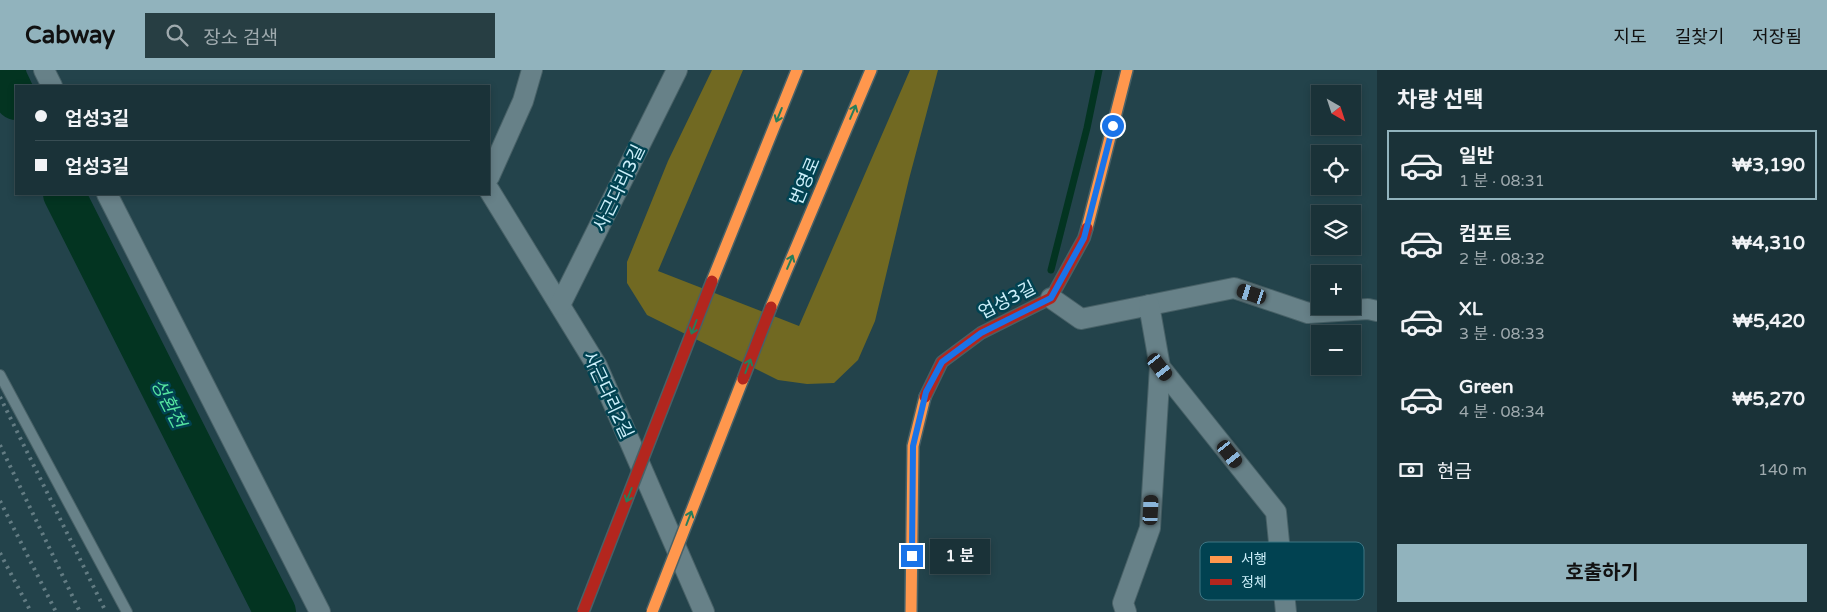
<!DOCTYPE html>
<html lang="ko">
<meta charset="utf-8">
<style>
:root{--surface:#1a3238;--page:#273e43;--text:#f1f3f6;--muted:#9faaae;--line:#384d53;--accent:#91b3bd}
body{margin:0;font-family:"Varela Round","Noto Sans KR",sans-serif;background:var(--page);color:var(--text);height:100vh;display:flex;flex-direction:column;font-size:19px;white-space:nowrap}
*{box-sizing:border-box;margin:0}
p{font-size:16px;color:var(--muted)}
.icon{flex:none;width:28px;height:28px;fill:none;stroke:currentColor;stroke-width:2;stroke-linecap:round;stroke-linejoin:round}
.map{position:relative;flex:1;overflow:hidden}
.sheet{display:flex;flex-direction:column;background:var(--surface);width:450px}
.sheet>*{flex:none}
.hud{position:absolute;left:15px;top:15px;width:475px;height:110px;border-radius:0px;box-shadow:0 2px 8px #0003,0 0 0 1px var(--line);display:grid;align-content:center;height:110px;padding:0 20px;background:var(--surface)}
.needle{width:32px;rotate:141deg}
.controls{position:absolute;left:1311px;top:15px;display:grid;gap:10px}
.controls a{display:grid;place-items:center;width:50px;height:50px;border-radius:0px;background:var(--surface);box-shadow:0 2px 8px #0003,0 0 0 1px var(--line);font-size:25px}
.end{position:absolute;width:22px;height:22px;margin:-11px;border:6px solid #1a73e8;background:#fff;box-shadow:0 0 0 2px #fff}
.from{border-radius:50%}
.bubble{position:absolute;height:35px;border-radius:0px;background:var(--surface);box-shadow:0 2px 8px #0003,0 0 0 1px var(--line);font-size:16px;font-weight:700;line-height:35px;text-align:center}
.car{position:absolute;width:15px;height:30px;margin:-15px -8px;border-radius:6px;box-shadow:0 0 4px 1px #0007;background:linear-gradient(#222 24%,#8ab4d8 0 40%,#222 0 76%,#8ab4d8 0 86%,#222 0)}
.hud b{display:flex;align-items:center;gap:18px;height:48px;font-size:19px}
.hud b+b{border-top:1px solid var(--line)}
.hud i{width:12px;height:12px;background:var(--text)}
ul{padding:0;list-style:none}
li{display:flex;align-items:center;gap:15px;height:70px;margin:0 10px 8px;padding:0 10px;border:2px solid transparent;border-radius:0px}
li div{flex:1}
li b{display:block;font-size:19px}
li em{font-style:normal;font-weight:700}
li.active{border-color:var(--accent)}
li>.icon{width:45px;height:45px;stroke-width:1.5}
h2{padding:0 20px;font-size:22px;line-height:60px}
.pay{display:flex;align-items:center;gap:12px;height:55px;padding:0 20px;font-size:19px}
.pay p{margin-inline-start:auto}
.cta{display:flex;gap:10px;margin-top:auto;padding:10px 20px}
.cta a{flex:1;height:58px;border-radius:0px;background:var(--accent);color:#111;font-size:20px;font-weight:700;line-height:58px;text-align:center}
header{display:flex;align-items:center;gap:30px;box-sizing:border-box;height:70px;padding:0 25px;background:var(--accent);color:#111}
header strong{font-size:24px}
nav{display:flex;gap:28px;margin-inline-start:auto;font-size:18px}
.search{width:350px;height:45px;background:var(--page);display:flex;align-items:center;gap:12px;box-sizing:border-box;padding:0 18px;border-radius:0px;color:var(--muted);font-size:19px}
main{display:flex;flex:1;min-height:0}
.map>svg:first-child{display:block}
.green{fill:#716922}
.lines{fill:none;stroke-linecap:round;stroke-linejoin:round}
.stream{stroke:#033421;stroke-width:7}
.river{stroke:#033421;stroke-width:42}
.lane-casing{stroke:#486167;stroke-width:12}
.street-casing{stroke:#486167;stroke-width:22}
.slow-casing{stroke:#486167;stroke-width:14}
.jam-casing{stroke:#486167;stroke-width:14}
.lane{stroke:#678188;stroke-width:10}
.street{stroke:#678188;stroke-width:20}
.slow{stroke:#ff974d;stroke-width:11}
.jam{stroke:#b3261e;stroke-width:11}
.rail{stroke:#637c83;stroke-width:4;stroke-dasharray:2.5 5;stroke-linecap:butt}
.slow-bridge-casing{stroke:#486167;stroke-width:14;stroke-linecap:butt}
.jam-bridge-casing{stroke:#486167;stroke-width:14;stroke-linecap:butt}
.slow-bridge{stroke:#ff974d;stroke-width:11}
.jam-bridge{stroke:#b3261e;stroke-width:11}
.oneway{stroke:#287d5a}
.route{stroke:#1a73e8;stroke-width:6}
.labels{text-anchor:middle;stroke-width:5;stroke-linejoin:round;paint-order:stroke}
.street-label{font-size:18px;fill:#cceffa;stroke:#014251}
.water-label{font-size:19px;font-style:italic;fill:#55e39f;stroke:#014251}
.key{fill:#014251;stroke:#3e7684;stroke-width:1}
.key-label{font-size:14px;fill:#cceffa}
</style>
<header>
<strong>Cabway</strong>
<div class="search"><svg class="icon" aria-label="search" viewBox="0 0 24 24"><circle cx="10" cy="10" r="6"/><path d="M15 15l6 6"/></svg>장소 검색</div>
<nav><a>지도</a><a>길찾기</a><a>저장됨</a></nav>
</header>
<main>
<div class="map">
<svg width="1377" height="542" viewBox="0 0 1377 542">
<rect width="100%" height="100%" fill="#23434b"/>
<path class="green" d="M 712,0 L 743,0 L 658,201 L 799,256 L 910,0 L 938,0 L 909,109 L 875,251 L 858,290 L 834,313 L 807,314 L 778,310 L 647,245 L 627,213 L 627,192 L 668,91 Z"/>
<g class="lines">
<path class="stream" d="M 1051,200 L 1087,58 L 1099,0"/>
<g class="river">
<path d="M 4,0 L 7,10 L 16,29"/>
<path d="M 64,124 L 275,542"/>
</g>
<defs>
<path id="lane" d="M 0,305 L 127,542"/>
<g id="street">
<path d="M 44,0 L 52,16"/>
<path d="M 489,107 L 523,31 L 532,0"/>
<path d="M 489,120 L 597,296 L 704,542"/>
<path d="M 107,124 L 320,542"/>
<path d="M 1051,228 L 1081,249 L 1234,218 L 1308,243 L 1368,239 L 1377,241"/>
<path d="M 560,235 L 677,0"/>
<path d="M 1149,235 L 1160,297 L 1276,442 L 1286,542"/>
<path d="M 1126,542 L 1123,533 L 1150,458 L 1160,297"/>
</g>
<g id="slow">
<path d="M 1087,158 L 1127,0"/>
<path d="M 712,211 L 797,0"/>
<path d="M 771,237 L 871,0"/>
<path d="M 911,542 L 913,376 L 925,327"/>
</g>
<path id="jam" d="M 925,327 L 942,292 L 981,263 L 1051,228 L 1084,168 L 1087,158"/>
</defs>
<use href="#lane" class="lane-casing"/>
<use href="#street" class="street-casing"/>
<use href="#slow" class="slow-casing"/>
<use href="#jam" class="jam-casing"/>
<use href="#lane" class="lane"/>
<use href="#street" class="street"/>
<use href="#slow" class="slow"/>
<use href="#jam" class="jam"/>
<g class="rail">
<path d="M 0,327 L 106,542"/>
<path d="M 0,375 L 80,542"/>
<path d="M 0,431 L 56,542"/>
<path d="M 0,483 L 31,542"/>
</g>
<defs>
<path id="slow-bridge" d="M 652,542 L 743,309"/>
<g id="jam-bridge">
<path d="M 743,309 L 771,237"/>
<path d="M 583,542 L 712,211"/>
</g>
</defs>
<use href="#slow-bridge" class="slow-bridge-casing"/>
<use href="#jam-bridge" class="jam-bridge-casing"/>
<use href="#slow-bridge" class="slow-bridge"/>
<use href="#jam-bridge" class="jam-bridge"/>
</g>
<defs><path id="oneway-shaft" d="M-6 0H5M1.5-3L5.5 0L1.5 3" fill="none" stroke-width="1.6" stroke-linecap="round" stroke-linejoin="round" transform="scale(1.25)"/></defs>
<g class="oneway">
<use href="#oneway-shaft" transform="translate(853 42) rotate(-67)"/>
<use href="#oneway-shaft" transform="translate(779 45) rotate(112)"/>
<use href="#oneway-shaft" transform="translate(790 192) rotate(-67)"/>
<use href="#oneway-shaft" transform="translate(694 257) rotate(111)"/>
<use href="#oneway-shaft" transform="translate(748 296) rotate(-69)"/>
<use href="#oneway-shaft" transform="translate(629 425) rotate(111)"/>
<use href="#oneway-shaft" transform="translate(689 448) rotate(-69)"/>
</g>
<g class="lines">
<path class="route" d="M 912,486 L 913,376 L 926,322 L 942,292 L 981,263 L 1051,228 L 1084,168 L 1113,56"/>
</g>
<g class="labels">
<g class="street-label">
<text transform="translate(805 111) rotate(-67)" y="6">번영로</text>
<text transform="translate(619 118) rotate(-64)" y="6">사근다리3길</text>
<text transform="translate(1007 230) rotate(-27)" y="6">업성3길</text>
<text transform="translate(608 325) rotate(65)" y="6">사근다리2길</text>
</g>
<g class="water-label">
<text transform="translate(169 333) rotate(63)" y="7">성환천</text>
</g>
</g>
<rect x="1200" y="472" width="164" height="58" rx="8" class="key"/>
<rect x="1210" y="486" width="22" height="7" fill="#ff974d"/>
<rect x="1210" y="509" width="22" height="6" fill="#b3261e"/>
<g class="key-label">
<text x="1241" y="494">서행</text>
<text x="1241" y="517">정체</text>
</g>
</svg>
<div class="controls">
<a><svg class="needle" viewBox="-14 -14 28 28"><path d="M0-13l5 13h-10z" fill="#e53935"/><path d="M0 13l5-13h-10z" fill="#9faaae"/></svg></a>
<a><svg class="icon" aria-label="locate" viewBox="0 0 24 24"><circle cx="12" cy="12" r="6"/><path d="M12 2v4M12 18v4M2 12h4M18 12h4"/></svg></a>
<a><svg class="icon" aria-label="layers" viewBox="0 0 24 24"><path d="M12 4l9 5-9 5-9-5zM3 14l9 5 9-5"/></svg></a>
<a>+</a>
<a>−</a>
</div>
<i class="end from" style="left:1113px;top:56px"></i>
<i class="end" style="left:912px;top:486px"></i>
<div class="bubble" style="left:930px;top:469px;width:60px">1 분</div>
<i class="car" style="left:1252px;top:224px;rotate:288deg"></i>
<i class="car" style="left:1160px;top:297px;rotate:142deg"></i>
<i class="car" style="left:1230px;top:384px;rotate:142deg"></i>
<i class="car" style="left:1151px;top:440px;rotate:3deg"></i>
<div class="hud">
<b><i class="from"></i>업성3길</b>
<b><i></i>업성3길</b>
</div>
</div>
<section class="sheet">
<h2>차량 선택</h2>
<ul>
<li class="active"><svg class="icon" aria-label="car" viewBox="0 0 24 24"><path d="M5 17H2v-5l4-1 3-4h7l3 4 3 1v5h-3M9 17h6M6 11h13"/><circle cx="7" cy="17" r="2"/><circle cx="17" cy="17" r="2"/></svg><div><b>일반</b><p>1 분 · 08:31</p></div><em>₩3,190</em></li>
<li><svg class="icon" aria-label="car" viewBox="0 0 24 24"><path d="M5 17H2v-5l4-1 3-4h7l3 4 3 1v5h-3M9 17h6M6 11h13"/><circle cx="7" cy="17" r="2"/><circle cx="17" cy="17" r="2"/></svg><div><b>컴포트</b><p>2 분 · 08:32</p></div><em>₩4,310</em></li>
<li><svg class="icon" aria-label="car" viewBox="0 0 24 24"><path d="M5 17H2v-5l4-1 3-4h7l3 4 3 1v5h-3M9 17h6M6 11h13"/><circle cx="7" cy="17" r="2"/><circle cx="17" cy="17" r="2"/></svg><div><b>XL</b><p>3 분 · 08:33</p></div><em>₩5,420</em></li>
<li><svg class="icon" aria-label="car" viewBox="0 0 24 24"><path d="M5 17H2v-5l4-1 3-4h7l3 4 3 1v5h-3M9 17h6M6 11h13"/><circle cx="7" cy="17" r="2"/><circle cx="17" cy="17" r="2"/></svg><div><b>Green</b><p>4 분 · 08:34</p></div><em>₩5,270</em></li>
</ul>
<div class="pay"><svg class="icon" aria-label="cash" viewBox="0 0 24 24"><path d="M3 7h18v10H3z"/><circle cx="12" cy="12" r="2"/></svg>현금<p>140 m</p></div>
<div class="cta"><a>호출하기</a></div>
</section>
</main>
